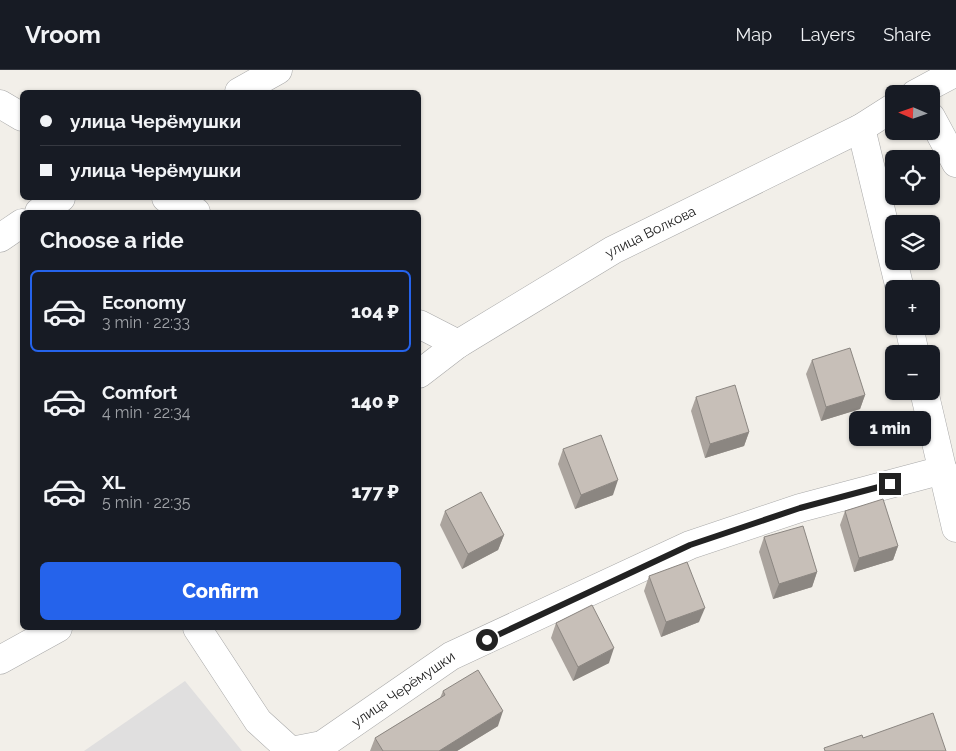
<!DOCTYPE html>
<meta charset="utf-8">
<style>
:root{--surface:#171b24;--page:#20242c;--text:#f1f3f6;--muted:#9ea1a6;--line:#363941;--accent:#2563eb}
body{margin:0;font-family:Raleway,sans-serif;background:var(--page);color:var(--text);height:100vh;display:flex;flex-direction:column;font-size:19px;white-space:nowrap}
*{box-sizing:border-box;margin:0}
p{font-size:16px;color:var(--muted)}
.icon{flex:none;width:28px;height:28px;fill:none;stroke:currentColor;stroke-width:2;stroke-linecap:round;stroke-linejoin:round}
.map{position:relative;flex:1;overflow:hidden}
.drawer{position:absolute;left:20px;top:140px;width:401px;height:420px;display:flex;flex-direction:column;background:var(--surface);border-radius:8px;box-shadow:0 1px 4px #0004}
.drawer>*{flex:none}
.hud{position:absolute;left:20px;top:20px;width:401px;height:110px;border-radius:8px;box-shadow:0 1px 4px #0004;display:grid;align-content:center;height:110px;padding:0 20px;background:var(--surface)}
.needle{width:32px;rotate:272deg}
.buttons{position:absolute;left:885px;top:15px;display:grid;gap:10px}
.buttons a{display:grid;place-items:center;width:55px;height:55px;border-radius:8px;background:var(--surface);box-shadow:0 1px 4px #0004;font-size:25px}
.end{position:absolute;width:22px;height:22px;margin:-11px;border:6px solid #222;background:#fff;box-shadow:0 0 0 2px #fff}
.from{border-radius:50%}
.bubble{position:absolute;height:35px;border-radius:8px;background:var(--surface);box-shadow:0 1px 4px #0004;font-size:16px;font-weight:800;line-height:35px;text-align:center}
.hud b{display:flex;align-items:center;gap:18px;height:48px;font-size:19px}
.hud b+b{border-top:1px solid var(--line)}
.hud i{width:12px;height:12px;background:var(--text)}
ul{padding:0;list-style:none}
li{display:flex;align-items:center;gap:15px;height:82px;margin:0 10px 8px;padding:0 10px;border:2px solid transparent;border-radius:8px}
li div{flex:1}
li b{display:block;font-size:19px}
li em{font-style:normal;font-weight:800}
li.on{border-color:var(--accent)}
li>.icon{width:45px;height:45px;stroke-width:1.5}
h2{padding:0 20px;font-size:22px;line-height:60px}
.primary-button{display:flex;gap:10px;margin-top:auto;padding:10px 20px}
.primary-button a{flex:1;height:58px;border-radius:8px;background:var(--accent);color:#fff;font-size:20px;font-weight:800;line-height:58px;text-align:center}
header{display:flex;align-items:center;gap:30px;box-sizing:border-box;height:70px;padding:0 25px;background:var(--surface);border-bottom:1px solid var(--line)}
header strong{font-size:24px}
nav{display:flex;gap:28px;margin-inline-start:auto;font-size:18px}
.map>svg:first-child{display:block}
.residential{fill:#e0dfdf}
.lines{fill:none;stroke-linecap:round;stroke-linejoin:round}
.minor-casing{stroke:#a9a9a9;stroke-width:29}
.minor{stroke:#fff;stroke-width:28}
.wall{fill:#aba49e}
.shaded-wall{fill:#8b8681}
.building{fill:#c7bfb8;stroke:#8b8681}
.route{stroke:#222;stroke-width:6}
.labels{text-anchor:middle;stroke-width:4;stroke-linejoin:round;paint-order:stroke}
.street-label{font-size:14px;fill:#222;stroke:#fff}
</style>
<header>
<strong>Vroom</strong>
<nav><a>Map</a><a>Layers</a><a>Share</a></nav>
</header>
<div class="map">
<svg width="956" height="681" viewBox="0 0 956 681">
<rect width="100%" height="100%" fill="#f2efe9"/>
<path class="residential" d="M 185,611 L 242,681 L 84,681 Z"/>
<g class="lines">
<defs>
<g id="minor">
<path d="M 239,22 L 278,0"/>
<path d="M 915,24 L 956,2"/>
<path d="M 0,34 L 22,47"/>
<path d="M 931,47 L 956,93"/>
<path d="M 861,58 L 900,219"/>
<path d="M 166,128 L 196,142"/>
<path d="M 39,142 L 61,128"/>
<path d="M 0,168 L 22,153"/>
<path d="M 419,254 L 458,274"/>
<path d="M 909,256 L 915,284"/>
<path id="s1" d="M 419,304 L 458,274 L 613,180 L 861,58 L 894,37"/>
<path d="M 924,321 L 956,458"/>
<path id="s2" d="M 197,558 L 258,651 L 291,681 L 322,675 L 451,586 L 690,475 L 800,438 L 943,400"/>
<path d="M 0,590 L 58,558"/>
</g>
</defs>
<use href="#minor" class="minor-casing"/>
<use href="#minor" class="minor"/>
</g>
<g class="wall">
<path d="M 812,290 L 865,325 L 860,339 L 821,351 L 806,304 Z"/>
<path d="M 696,327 L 749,362 L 744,376 L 705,388 L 691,341 Z"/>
<path d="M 563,379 L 613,425 L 575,439 L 558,394 Z"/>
<path d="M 445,441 L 504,465 L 498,480 L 462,499 L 440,455 Z"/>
<path d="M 845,441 L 898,476 L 893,490 L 854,502 L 840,455 Z"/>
<path d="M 764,467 L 817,502 L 812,517 L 773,529 L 759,482 Z"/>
<path d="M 649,506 L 699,552 L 661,567 L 644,521 Z"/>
<path d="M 556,553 L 609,593 L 573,611 L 551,568 Z"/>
<path d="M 443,621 L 498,656 L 457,681 L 370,681 L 375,668 L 440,628 Z"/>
</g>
<g class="shaded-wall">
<path d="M 865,325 L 860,339 L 821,351 L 826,337 Z"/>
<path d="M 749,362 L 744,376 L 705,388 L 710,374 Z"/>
<path d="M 618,410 L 613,425 L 575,439 L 581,425 Z"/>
<path d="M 504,465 L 498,480 L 462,499 L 468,484 Z"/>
<path d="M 898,476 L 893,490 L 854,502 L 859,488 Z"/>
<path d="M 817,502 L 812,517 L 773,529 L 779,514 Z"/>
<path d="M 705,538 L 699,552 L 661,567 L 666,552 Z"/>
<path d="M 614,578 L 609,593 L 573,611 L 578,597 Z"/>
<path d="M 503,641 L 498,656 L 457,681 L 439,681 Z"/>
</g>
<g class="building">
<path d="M 850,278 L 865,325 L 826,337 L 812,290 Z"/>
<path d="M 735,315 L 749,362 L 710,374 L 696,327 Z"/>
<path d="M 601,365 L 618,410 L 581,425 L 563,379 Z"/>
<path d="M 481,422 L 504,465 L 468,484 L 445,441 Z"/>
<path d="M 883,429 L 898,476 L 859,488 L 845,441 Z"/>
<path d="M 803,456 L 817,502 L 779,514 L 764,467 Z"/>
<path d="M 687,492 L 705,538 L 666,552 L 649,506 Z"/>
<path d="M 592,535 L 614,578 L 578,597 L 556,553 Z"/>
<path d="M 478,600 L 503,641 L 439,681 L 383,681 L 375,668 L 445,625 L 443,621 Z"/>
<path d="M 933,643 L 946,681 L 825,681 L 824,678 L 862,665 L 863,668 Z"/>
</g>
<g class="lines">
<path class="route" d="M 487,570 L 690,475 L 800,438 L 890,414"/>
</g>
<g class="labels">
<g class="street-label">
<text dy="5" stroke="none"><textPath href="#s1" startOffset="272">улица Волкова</textPath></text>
<text dy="5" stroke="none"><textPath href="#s2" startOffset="286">улица Черёмушки</textPath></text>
</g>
</g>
</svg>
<div class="buttons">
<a><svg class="needle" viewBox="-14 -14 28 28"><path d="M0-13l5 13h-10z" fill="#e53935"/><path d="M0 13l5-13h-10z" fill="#9ea1a6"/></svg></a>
<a><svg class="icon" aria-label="locate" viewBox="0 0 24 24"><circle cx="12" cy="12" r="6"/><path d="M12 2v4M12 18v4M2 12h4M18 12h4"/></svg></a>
<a><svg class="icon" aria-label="layers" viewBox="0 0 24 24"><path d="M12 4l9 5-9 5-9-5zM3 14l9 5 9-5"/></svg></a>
<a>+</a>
<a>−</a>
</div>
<i class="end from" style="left:487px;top:570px"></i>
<i class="end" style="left:890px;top:414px"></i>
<div class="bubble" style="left:849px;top:341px;width:82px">1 min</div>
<div class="hud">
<b><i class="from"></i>улица Черёмушки</b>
<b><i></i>улица Черёмушки</b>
</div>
<section class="drawer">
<h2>Choose a ride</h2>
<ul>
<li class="on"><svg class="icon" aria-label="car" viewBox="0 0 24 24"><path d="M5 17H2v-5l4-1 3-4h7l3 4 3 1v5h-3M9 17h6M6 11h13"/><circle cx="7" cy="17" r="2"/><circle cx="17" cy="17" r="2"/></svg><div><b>Economy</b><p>3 min · 22:33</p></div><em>104 ₽</em></li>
<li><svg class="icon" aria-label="car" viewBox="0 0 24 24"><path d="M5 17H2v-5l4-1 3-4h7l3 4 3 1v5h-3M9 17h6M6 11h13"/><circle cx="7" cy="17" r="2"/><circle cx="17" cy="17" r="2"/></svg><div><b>Comfort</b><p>4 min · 22:34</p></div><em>140 ₽</em></li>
<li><svg class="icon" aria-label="car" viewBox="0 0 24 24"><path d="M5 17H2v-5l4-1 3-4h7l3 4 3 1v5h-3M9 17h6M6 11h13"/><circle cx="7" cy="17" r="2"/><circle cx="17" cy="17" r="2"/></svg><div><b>XL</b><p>5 min · 22:35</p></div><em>177 ₽</em></li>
</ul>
<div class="primary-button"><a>Confirm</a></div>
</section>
</div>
